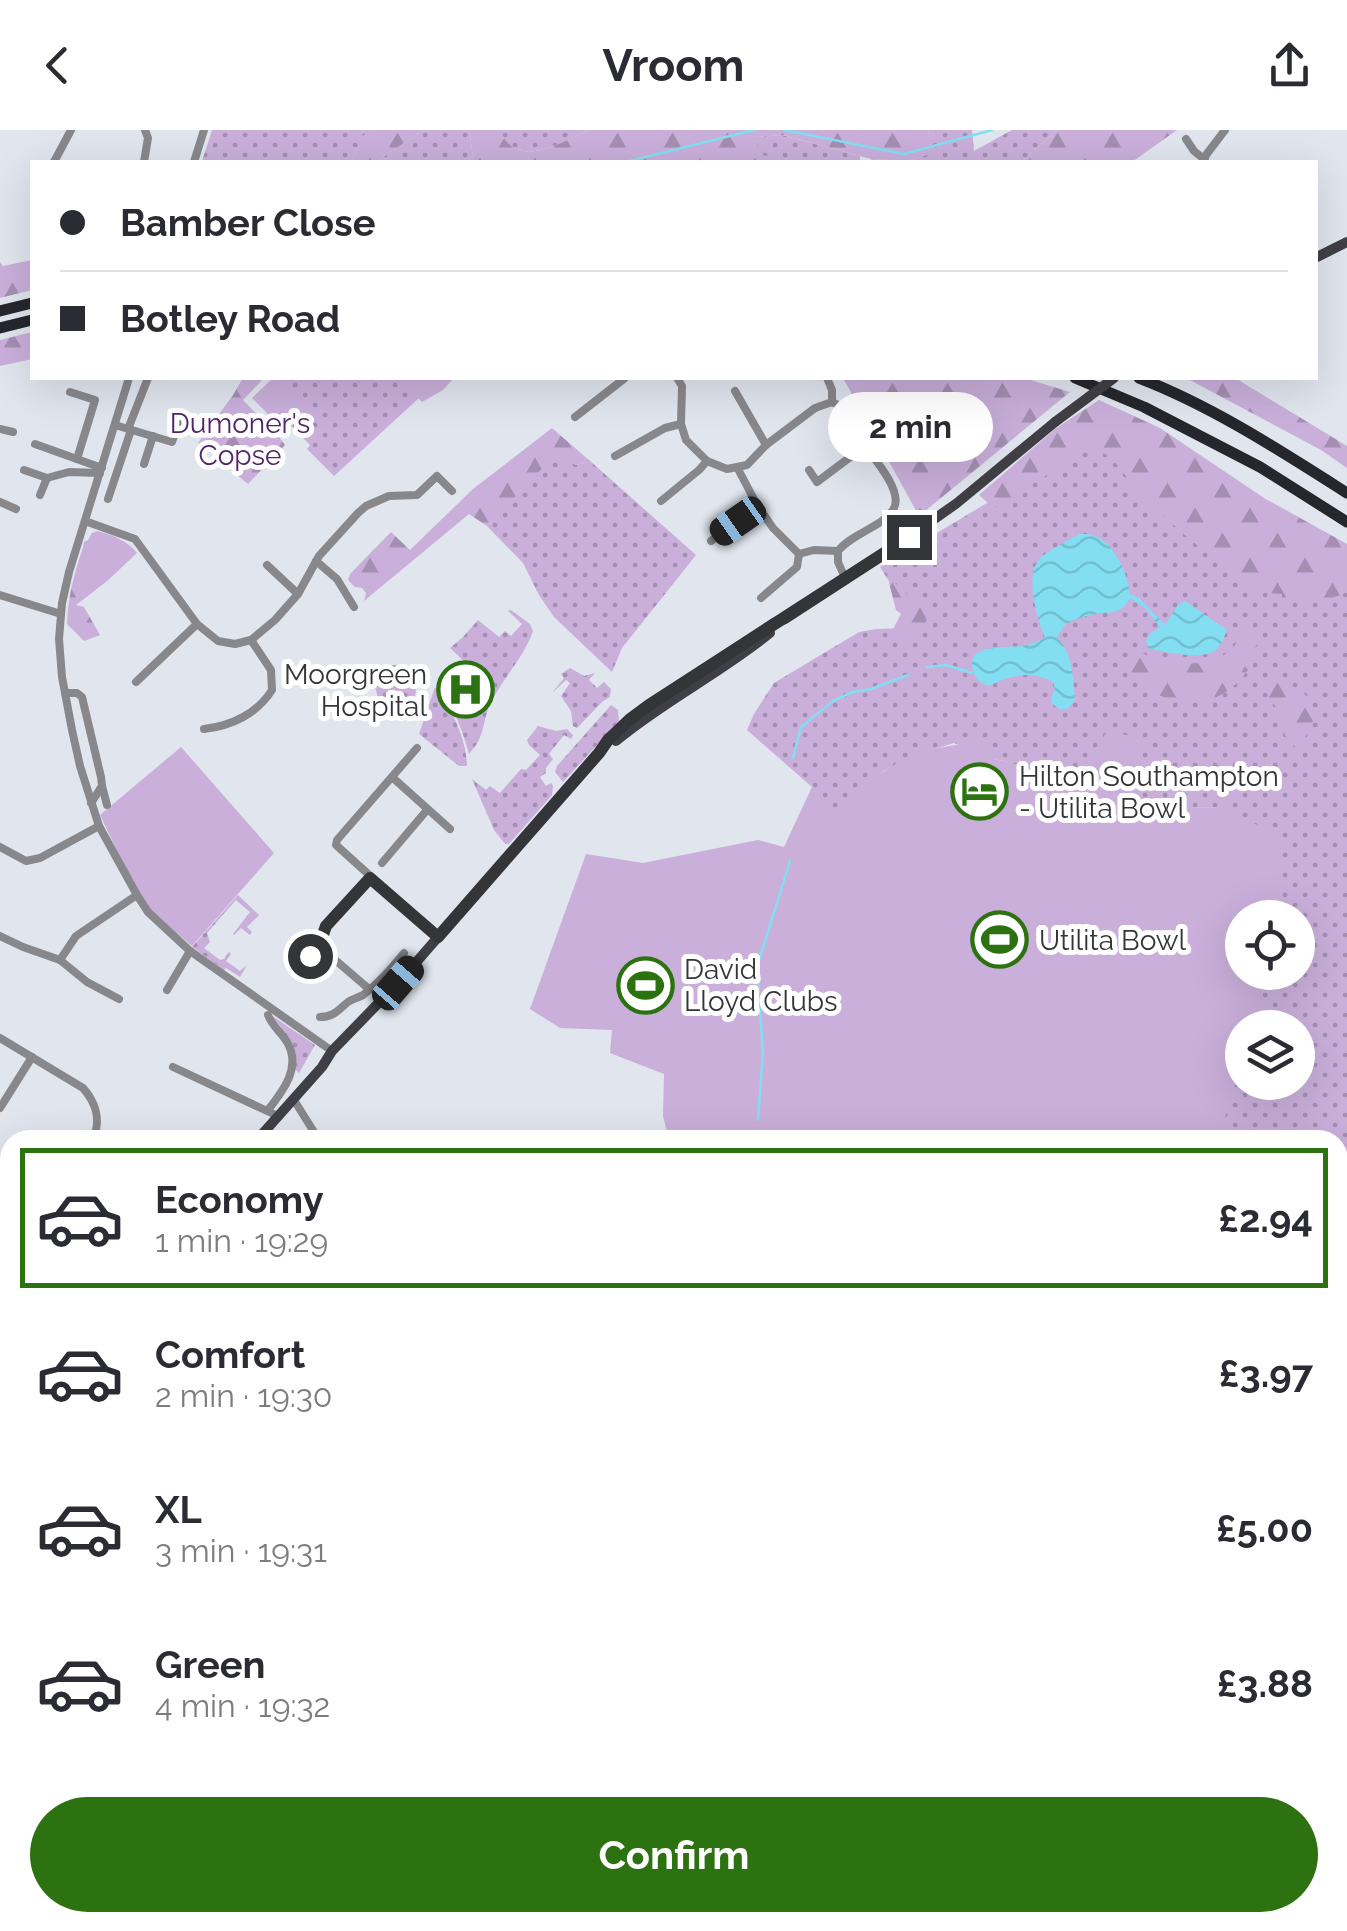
<!DOCTYPE html>
<meta charset="utf-8">
<style>
:root{--surface:#fff;--page:#f7f7f7;--text:#2b2b33;--muted:#7c7c81;--line:#e1e1e2;--accent:#2d7210}
body{margin:0;font-family:Raleway,sans-serif;background:var(--page);color:var(--text);height:100vh;display:flex;flex-direction:column;font-size:38px;white-space:nowrap}
*{box-sizing:border-box;margin:0}
p{font-size:32px;color:var(--muted)}
.icon{flex:none;width:55px;height:55px;fill:none;stroke:currentColor;stroke-width:2;stroke-linecap:round;stroke-linejoin:round}
.map{position:relative;flex:1;overflow:hidden}
.sheet{position:absolute;left:0px;top:1000px;width:1348px;height:802px;display:flex;flex-direction:column;background:var(--surface);border-radius:30px 30px 0 0;box-shadow:0 10px 40px #0002}
.sheet>*{flex:none}
.top-card{position:absolute;left:30px;top:30px;width:1288px;height:220px;border-radius:0px;box-shadow:0 10px 40px #0002;display:grid;align-content:center;height:220px;padding:0 30px;background:var(--surface)}
.controls{position:absolute;left:1225px;top:770px;display:grid;gap:20px}
.controls a{display:grid;place-items:center;width:90px;height:90px;border-radius:50%;background:var(--surface);box-shadow:0 10px 40px #0002;font-size:50px}
.end{position:absolute;width:45px;height:45px;margin:-22px;border:12px solid #333538;background:#fff;box-shadow:0 0 0 5px #fff}
.from{border-radius:50%}
.bubble{position:absolute;height:70px;border-radius:35px;background:var(--surface);box-shadow:0 10px 40px #0002;font-size:32px;font-weight:700;line-height:70px;text-align:center}
.car{position:absolute;width:30px;height:60px;margin:-30px -15px;border-radius:12px;box-shadow:0 0 8px 2px #0007;background:linear-gradient(#222 24%,#8ab4d8 0 40%,#222 0 76%,#8ab4d8 0 86%,#222 0)}
.top-card b{display:flex;align-items:center;gap:35px;height:95px;font-size:38px}
.top-card b+b{border-top:2px solid var(--line)}
.top-card i{width:25px;height:25px;background:var(--text)}
ul{padding:18px 0 0;list-style:none}
li{display:flex;align-items:center;gap:30px;height:140px;margin:0 20px 15px;padding:0 10px;border:5px solid transparent;border-radius:0px}
li div{flex:1}
li b{display:block;font-size:38px}
li em{font-style:normal;font-weight:700}
li.current{border-color:var(--accent)}
li>.icon{width:90px;height:90px;stroke-width:1.5}
.button{display:flex;gap:20px;margin-top:auto;padding:20px 30px}
.button a{flex:1;height:115px;border-radius:60px;background:var(--accent);color:#fff;font-size:40px;font-weight:700;line-height:115px;text-align:center}
header{display:flex;justify-content:space-between;align-items:center;height:130px;padding:0 30px;background:var(--surface);font-size:45px;font-weight:700}
.map>svg:first-child{display:block}
.grass{fill:url(#grass-dots)}
.forest{fill:url(#forest-firs)}
.green{fill:#c9afda}
.water{fill:url(#water-waves)}
.lines{fill:none;stroke-linecap:round;stroke-linejoin:round}
.stream{stroke:#84def2;stroke-width:2.5}
.minor{stroke:#88888c;stroke-width:8}
.major{stroke:#3f3f45;stroke-width:10}
.highway{stroke:#26262d;stroke-width:11}
.major-bridge{stroke:#3f3f45;stroke-width:10}
.route{stroke:#333538;stroke-width:12}
.labels{text-anchor:middle;stroke-width:10;stroke-linejoin:round;paint-order:stroke}
.park-label{font-size:28px;fill:#522469;stroke:#fff}
.poi-label{font-size:28px;fill:#333538;stroke:#fff;text-anchor:start}
</style>
<header><svg class="icon" aria-label="back" viewBox="0 0 24 24"><path d="M15 5l-7 7 7 7"/></svg>Vroom<svg class="icon" aria-label="share" viewBox="0 0 24 24"><path d="M12 15V3M7 8l5-5 5 5M5 13v7h14v-7"/></svg></header>
<div class="map">
<svg width="1347" height="1801" viewBox="0 0 1347 1801">
<defs>
<pattern id="grass-dots" width="8" height="8" patternUnits="userSpaceOnUse" patternTransform="scale(2.5)"><rect width="8" height="8" fill="#c9afda"/><path d="M2 2h.1M6 6h.1" fill="none" stroke="#a48fb2" stroke-width="1.8" stroke-linecap="round"/></pattern>
<pattern id="forest-firs" width="22" height="20" patternUnits="userSpaceOnUse" patternTransform="scale(2.5)"><rect width="22" height="20" fill="#c9afda"/><path d="M5 1l3.5 6h-7zM16 11l3.5 6h-7z" fill="#a48fb2"/></pattern>
<pattern id="water-waves" width="16" height="10" patternUnits="userSpaceOnUse" patternTransform="scale(2.5)"><rect width="16" height="10" fill="#84def2"/><path d="M0 5q4-4 8 0t8 0" fill="none" stroke="#72bfd0"/></pattern>
</defs>
<rect width="100%" height="100%" fill="#e0e5ee"/>
<g class="grass">
<path d="M 212,0 L 371,0 L 365,4 L 351,32 L 205,32 L 202,31 Z"/>
<path d="M 423,0 L 469,0 L 473,27 L 465,32 L 376,32 Z"/>
<path d="M 499,0 L 588,0 C 559,13 519,41 499,0 Z"/>
<path d="M 928,0 L 972,0 L 974,21 L 1012,0 L 1057,0 L 1021,32 L 872,32 L 871,29 L 908,31 L 931,23 Z"/>
<path d="M 782,5 L 860,26 L 860,32 L 801,32 L 757,25 L 757,7 Z"/>
<path d="M 273,248 L 397,248 L 419,268 L 334,346 L 307,319 L 310,315 L 291,296 L 305,280 Z"/>
<path d="M 1104,303 L 1347,435 L 1347,1801 L 1249,1801 L 1248,1793 L 1338,1792 L 1338,1010 L 1217,1010 L 1242,919 L 1242,952 L 1298,952 L 1298,898 L 1249,897 L 1264,843 L 1298,842 L 1298,788 L 1272,787 L 1218,677 L 1163,679 L 1130,671 L 1146,609 L 1081,660 L 1009,632 L 994,629 L 954,613 L 919,624 L 885,640 L 834,685 L 812,657 L 747,600 L 754,584 L 774,553 L 859,502 L 877,499 L 906,498 L 897,464 L 880,437 Z"/>
<path d="M 552,327 L 577,335 L 590,331 L 696,425 L 622,518 L 612,542 L 554,487 L 539,465 L 523,433 L 487,396 Z"/>
<path d="M 511,480 L 530,494 L 533,501 C 524,527 504,547 491,572 C 481,593 487,604 469,624 C 462,598 453,576 437,554 L 444,546 L 457,557 L 461,553 L 465,556 L 473,547 L 465,539 L 468,535 L 450,518 L 463,507 L 478,490 L 499,507 L 505,501 L 511,506 L 522,494 L 508,481 Z"/>
<path d="M 394,535 L 399,536 L 416,555 C 416,567 413,583 400,588 L 379,572 L 374,553 L 388,536 Z"/>
<path d="M 570,538 L 584,546 L 595,543 L 589,550 L 597,558 L 604,552 L 611,559 L 610,567 L 603,571 L 577,598 L 573,596 L 571,581 L 561,566 L 570,553 L 566,550 L 552,563 L 564,548 L 561,544 Z"/>
<path d="M 435,557 C 452,579 466,608 467,636 L 459,636 L 419,604 Z"/>
<path d="M 611,575 L 618,580 L 619,591 L 563,652 L 555,642 L 557,636 Z"/>
<path d="M 538,596 L 556,601 L 567,599 L 573,605 L 571,609 L 564,605 L 549,624 L 553,629 L 546,638 L 546,643 L 540,647 L 546,656 L 551,653 L 553,656 L 552,665 L 509,714 L 505,714 L 494,700 L 472,649 L 486,660 L 490,656 L 500,663 L 521,639 L 526,640 L 540,625 L 529,615 L 527,610 Z"/>
<path d="M 238,765 L 259,785 L 247,797 L 252,802 L 250,805 L 241,798 L 234,805 L 233,804 L 250,782 L 236,770 L 207,803 L 210,812 L 204,818 L 220,830 L 224,829 L 229,822 L 231,824 L 226,831 L 240,841 L 247,835 L 240,847 L 226,838 L 224,840 L 192,817 Z"/>
<path d="M 271,885 L 315,915 L 299,943 L 294,938 L 280,900 L 281,897 Z"/>
</g>
<g class="forest">
<path d="M 371,0 L 423,0 L 376,32 L 351,32 L 365,3 Z"/>
<path d="M 469,0 L 499,0 C 519,41 559,13 588,0 L 928,0 L 932,23 L 908,31 L 871,29 L 783,5 L 757,7 L 757,24 L 801,32 L 465,32 L 473,27 Z"/>
<path d="M 1057,0 L 1177,0 L 1132,32 L 1021,32 Z"/>
<path d="M 32,130 L 32,160 L 0,168 L 0,132 L 3,136 Z"/>
<path d="M 32,202 L 32,229 L 0,236 L 0,210 Z"/>
<path d="M 243,248 L 264,248 L 243,270 L 279,307 L 285,315 L 248,354 L 198,313 L 233,265 Z"/>
<path d="M 397,248 L 454,248 L 443,260 L 422,272 Z"/>
<path d="M 843,248 L 1024,248 L 1070,262 L 919,386 Z"/>
<path d="M 1186,248 L 1235,248 L 1347,316 L 1347,338 L 1321,320 Z"/>
<path d="M 1099,270 L 1160,298 L 1264,368 L 1347,414 L 1347,462 L 1328,470 L 1297,469 L 1282,477 L 1282,464 L 1264,463 L 1256,467 L 1252,455 C 1214,431 1180,402 1147,371 C 1124,351 1123,330 1092,317 L 994,378 L 979,365 L 1055,299 Z"/>
<path d="M 552,298 L 590,331 L 577,335 L 552,328 L 487,396 L 469,384 L 364,471 L 366,463 L 362,458 L 355,457 L 348,450 L 350,444 L 391,402 L 410,420 L 473,359 Z"/>
<path d="M 87,416 L 76,475 L 84,477 L 100,505 L 84,511 L 67,494 C 68,467 74,443 83,418 Z"/>
<path d="M 893,451 L 911,468 L 925,473 L 929,483 L 923,499 L 913,511 L 902,509 L 892,501 L 901,484 L 896,480 L 889,453 Z"/>
<path d="M 1254,500 L 1260,509 L 1256,516 L 1242,532 L 1248,540 C 1239,552 1226,565 1211,569 C 1189,574 1141,568 1131,544 C 1129,539 1130,534 1129,528 L 1139,522 C 1166,534 1212,543 1234,516 C 1238,512 1239,506 1242,501 Z"/>
<path d="M 1263,551 C 1285,550 1318,561 1313,590 C 1311,600 1304,609 1297,618 L 1287,611 L 1277,579 L 1265,560 Z"/>
<path d="M 1338,1069 L 1347,1073 L 1347,1141 L 1338,1150 Z"/>
<path d="M 1338,1698 L 1347,1698 L 1347,1801 L 1339,1801 L 1334,1793 L 1338,1792 Z"/>
<path d="M 1091,1793 L 1248,1793 L 1249,1801 L 1099,1801 Z"/>
</g>
<g class="green">
<path d="M 273,248 L 306,280 L 285,301 L 252,268 Z"/>
<path d="M 97,401 C 111,404 128,411 137,423 L 107,451 L 76,475 L 86,418 L 83,418 L 84,412 L 88,410 L 92,403 Z"/>
<path d="M 1111,602 L 1147,609 L 1130,671 L 1163,679 L 1218,677 L 1282,706 L 1276,787 L 1242,788 L 1242,842 L 1266,843 L 1252,897 L 1242,898 L 1242,933 L 1218,1010 L 669,1010 L 663,986 L 664,944 L 610,923 L 612,900 L 560,898 L 530,879 L 586,724 L 643,733 L 758,710 L 784,717 L 812,657 L 834,684 C 850,670 866,654 883,642 C 913,620 954,613 990,612 L 994,629 L 1009,632 L 1081,660 L 1105,604 Z"/>
<path d="M 181,617 L 274,723 L 192,816 L 150,780 L 122,731 L 100,685 Z"/>
</g>
<path class="water" d="M 1080,404 C 1110,401 1127,440 1130,464 L 1139,468 L 1165,495 L 1178,475 L 1185,471 L 1227,500 C 1224,507 1221,517 1214,521 C 1201,530 1162,522 1148,518 L 1146,511 L 1150,504 L 1160,497 L 1146,479 L 1130,468 C 1121,485 1113,481 1096,484 C 1089,485 1071,490 1065,495 C 1063,496 1058,506 1057,508 C 1073,522 1073,549 1075,570 L 1067,579 L 1060,579 L 1052,574 L 1051,568 L 1055,559 L 1053,552 C 1030,540 1011,545 989,556 C 980,553 975,549 973,540 C 964,514 1006,518 1022,516 C 1030,515 1037,511 1045,508 C 1038,490 1024,446 1039,430 C 1046,421 1069,410 1080,404 Z"/>
<g class="lines">
<g class="stream">
<path d="M 784,0 L 904,24 L 992,0"/>
<path d="M 625,32 L 754,0"/>
<path d="M 927,537 L 946,535 L 972,543"/>
<path d="M 793,628 L 801,597 L 833,571 L 852,562 L 871,559 L 908,545"/>
<path d="M 758,990 L 763,923 L 757,837 L 790,731"/>
</g>
<g class="minor">
<path d="M 1186,9 L 1194,21 L 1204,29"/>
<path d="M 54,32 L 71,0"/>
<path d="M 144,32 L 148,8 L 145,0"/>
<path d="M 194,32 L 204,0"/>
<path d="M 1204,32 L 1206,25 L 1225,0"/>
<path d="M 129,248 L 69,442 L 62,473 L 59,509 L 62,547 L 72,600 L 80,636 L 99,696 L 137,765 L 148,782 L 190,821 L 332,921"/>
<path d="M 677,248 L 682,256 L 681,294 L 686,310 L 707,331 L 727,339 L 747,335 L 766,315 L 815,278 L 832,272"/>
<path d="M 827,248 L 832,260 L 832,272"/>
<path d="M 735,261 L 766,315"/>
<path d="M 70,262 L 95,270 L 77,329"/>
<path d="M 832,272 C 850,280 853,300 864,315 C 874,328 903,361 894,378 C 885,396 852,403 838,421 L 838,432 L 846,450"/>
<path d="M 575,287 L 625,248"/>
<path d="M 115,295 L 172,312 L 181,285 L 198,290"/>
<path d="M 0,299 L 13,302"/>
<path d="M 128,299 L 148,248"/>
<path d="M 35,314 L 102,338"/>
<path d="M 615,326 L 665,298 L 681,294"/>
<path d="M 144,334 L 153,306"/>
<path d="M 738,339 L 757,375 L 773,398 L 799,424"/>
<path d="M 24,340 L 47,348 L 69,342 L 100,343"/>
<path d="M 809,340 L 817,352 L 865,316"/>
<path d="M 40,365 L 47,348"/>
<path d="M 108,369 L 131,300"/>
<path d="M 661,371 L 699,340 L 707,331"/>
<path d="M 0,372 L 16,379"/>
<path d="M 85,391 L 135,409 L 197,494 L 218,511 L 235,514 L 251,510 L 275,490 L 298,464 L 319,426 L 358,383 L 366,376 L 389,366 L 417,365 L 437,346 L 452,361"/>
<path d="M 711,411 L 757,375"/>
<path d="M 799,424 L 814,420 L 838,421"/>
<path d="M 316,431 L 337,449 L 354,477"/>
<path d="M 267,435 L 298,464"/>
<path d="M 0,465 L 61,484"/>
<path d="M 761,468 L 797,437 L 799,424"/>
<path d="M 136,552 L 197,494"/>
<path d="M 65,563 L 77,563 L 82,567 L 101,647 L 102,656 L 91,673"/>
<path d="M 204,599 C 231,596 257,584 272,560 L 271,540 L 251,510"/>
<path d="M 417,618 L 337,710 L 336,715 L 438,807"/>
<path d="M 392,647 L 450,699"/>
<path d="M 102,656 L 107,675"/>
<path d="M 0,717 L 26,731 L 40,728 L 99,696"/>
<path d="M 382,733 L 427,680"/>
<path d="M 0,806 L 23,817 L 60,830 L 87,852 L 119,869"/>
<path d="M 319,816 L 369,859"/>
<path d="M 60,830 L 76,806 L 137,765"/>
<path d="M 298,840 L 319,816 L 327,796 L 369,747"/>
<path d="M 167,860 L 190,821"/>
<path d="M 320,887 C 334,887 338,880 348,872 C 352,869 358,868 363,865 C 379,853 392,838 404,823"/>
<path d="M 0,908 L 83,958 C 97,974 101,990 93,1010"/>
<path d="M 173,937 L 278,986"/>
<path d="M 294,970 L 319,1010"/>
<path d="M 0,978 L 32,927"/>
<path d="M 268,980 C 283,961 302,937 287,912 C 281,902 272,896 268,885"/>
<path d="M 0,1120 L 10,1108"/>
<path d="M 0,1125 L 10,1143"/>
<path d="M 0,1204 L 10,1197"/>
<path d="M 0,1368 L 3,1373"/>
<path d="M 0,1527 L 10,1517"/>
<path d="M 0,1541 L 10,1555"/>
<path d="M 0,1670 L 10,1670"/>
<path d="M 529,1792 L 530,1801"/>
<path d="M 138,1801 L 143,1792"/>
<path d="M 380,1801 L 381,1792"/>
<path d="M 824,1801 L 825,1792"/>
</g>
<g class="major">
<path d="M 1315,128 L 1347,112"/>
<path d="M 616,611 C 664,571 721,543 770,503"/>
<path d="M 257,1010 L 322,937 L 332,921 L 398,853 L 599,623 L 608,610 L 630,589 L 774,493 L 785,489 L 885,424 L 957,373 L 1055,292"/>
<path d="M 0,1299 L 10,1289"/>
</g>
<g class="highway">
<path d="M 0,181 L 32,173"/>
<path d="M 0,198 L 32,190"/>
<path d="M 1075,248 L 1144,277 L 1260,337 L 1347,392"/>
<path d="M 1139,248 C 1212,276 1281,321 1347,363"/>
</g>
<path class="major-bridge" d="M 1055,292 L 1114,248"/>
</g>
<g class="lines">
<path class="route" d="M 310,826 L 319,816 L 326,796 L 370,748 L 438,807 L 599,623 L 608,610 L 630,589 L 649,575 L 909,407"/>
</g>
<defs>
<symbol id="hospital-ring" viewBox="-11 -11 22 22"><circle r="9.5" fill="#fff" stroke="#2d7210" stroke-width="1.5"/><path d="M-5-5h3v3.5h4V-5h3V5h-3V1.5h-4V5h-3Z" fill="#2d7210"/></symbol>
<symbol id="hotel-ring" viewBox="-11 -11 22 22"><circle r="9.5" fill="#fff" stroke="#2d7210" stroke-width="1.5"/><path d="M-6-4.5h1.5V1H6V5H4.5V3h-9V5H-6ZM-4 0a1.8 1.8 0 1 1 3.6 0ZM.5 0V-2.5h3Q6-2.5 6 0Z" fill="#2d7210"/></symbol>
<symbol id="stadium-ring" viewBox="-11 -11 22 22"><circle r="9.5" fill="#fff" stroke="#2d7210" stroke-width="1.5"/><path d="M0-5a6.5 5 0 1 0 0 10a6.5 5 0 1 0 0-10ZM-3.5-1.8h7v3.6h-7Z" fill="#2d7210"/></symbol>
</defs>
<g fill-rule="evenodd">
<use href="#hospital-ring" x="434" y="528" width="63" height="63"/>
<use href="#hotel-ring" x="948" y="630" width="63" height="63"/>
<use href="#stadium-ring" x="968" y="778" width="63" height="63"/>
<use href="#stadium-ring" x="614" y="824" width="63" height="63"/>
</g>
<g class="labels">
<g class="park-label">
<text x="240" y="303">Dumoner's<tspan x="240" dy="32">Copse</tspan></text>
</g>
<g class="poi-label">
<text x="427" y="554" text-anchor="end">Moorgreen<tspan x="427" dy="32">Hospital</tspan></text>
<text x="1019" y="656">Hilton Southampton<tspan x="1019" dy="32">- Utilita Bowl</tspan></text>
<text x="1039" y="820">Utilita Bowl</text>
<text x="684" y="849">David<tspan x="684" dy="32">Lloyd Clubs</tspan></text>
</g>
</g>
</svg>
<div class="controls">
<a><svg class="icon" aria-label="locate" viewBox="0 0 24 24"><circle cx="12" cy="12" r="6"/><path d="M12 2v4M12 18v4M2 12h4M18 12h4"/></svg></a>
<a><svg class="icon" aria-label="layers" viewBox="0 0 24 24"><path d="M12 4l9 5-9 5-9-5zM3 14l9 5 9-5"/></svg></a>
</div>
<i class="end from" style="left:310px;top:826px"></i>
<i class="end" style="left:909px;top:407px"></i>
<div class="bubble" style="left:828px;top:262px;width:165px">2 min</div>
<i class="car" style="left:738px;top:391px;rotate:235deg"></i>
<i class="car" style="left:398px;top:853px;rotate:41deg"></i>
<div class="top-card">
<b><i class="from"></i>Bamber Close</b>
<b><i></i>Botley Road</b>
</div>
<section class="sheet">
<ul>
<li class="current"><svg class="icon" aria-label="car" viewBox="0 0 24 24"><path d="M5 17H2v-5l4-1 3-4h7l3 4 3 1v5h-3M9 17h6M6 11h13"/><circle cx="7" cy="17" r="2"/><circle cx="17" cy="17" r="2"/></svg><div><b>Economy</b><p>1 min · 19:29</p></div><em>£2.94</em></li>
<li><svg class="icon" aria-label="car" viewBox="0 0 24 24"><path d="M5 17H2v-5l4-1 3-4h7l3 4 3 1v5h-3M9 17h6M6 11h13"/><circle cx="7" cy="17" r="2"/><circle cx="17" cy="17" r="2"/></svg><div><b>Comfort</b><p>2 min · 19:30</p></div><em>£3.97</em></li>
<li><svg class="icon" aria-label="car" viewBox="0 0 24 24"><path d="M5 17H2v-5l4-1 3-4h7l3 4 3 1v5h-3M9 17h6M6 11h13"/><circle cx="7" cy="17" r="2"/><circle cx="17" cy="17" r="2"/></svg><div><b>XL</b><p>3 min · 19:31</p></div><em>£5.00</em></li>
<li><svg class="icon" aria-label="car" viewBox="0 0 24 24"><path d="M5 17H2v-5l4-1 3-4h7l3 4 3 1v5h-3M9 17h6M6 11h13"/><circle cx="7" cy="17" r="2"/><circle cx="17" cy="17" r="2"/></svg><div><b>Green</b><p>4 min · 19:32</p></div><em>£3.88</em></li>
</ul>
<div class="button"><a>Confirm</a></div>
</section>
</div>
